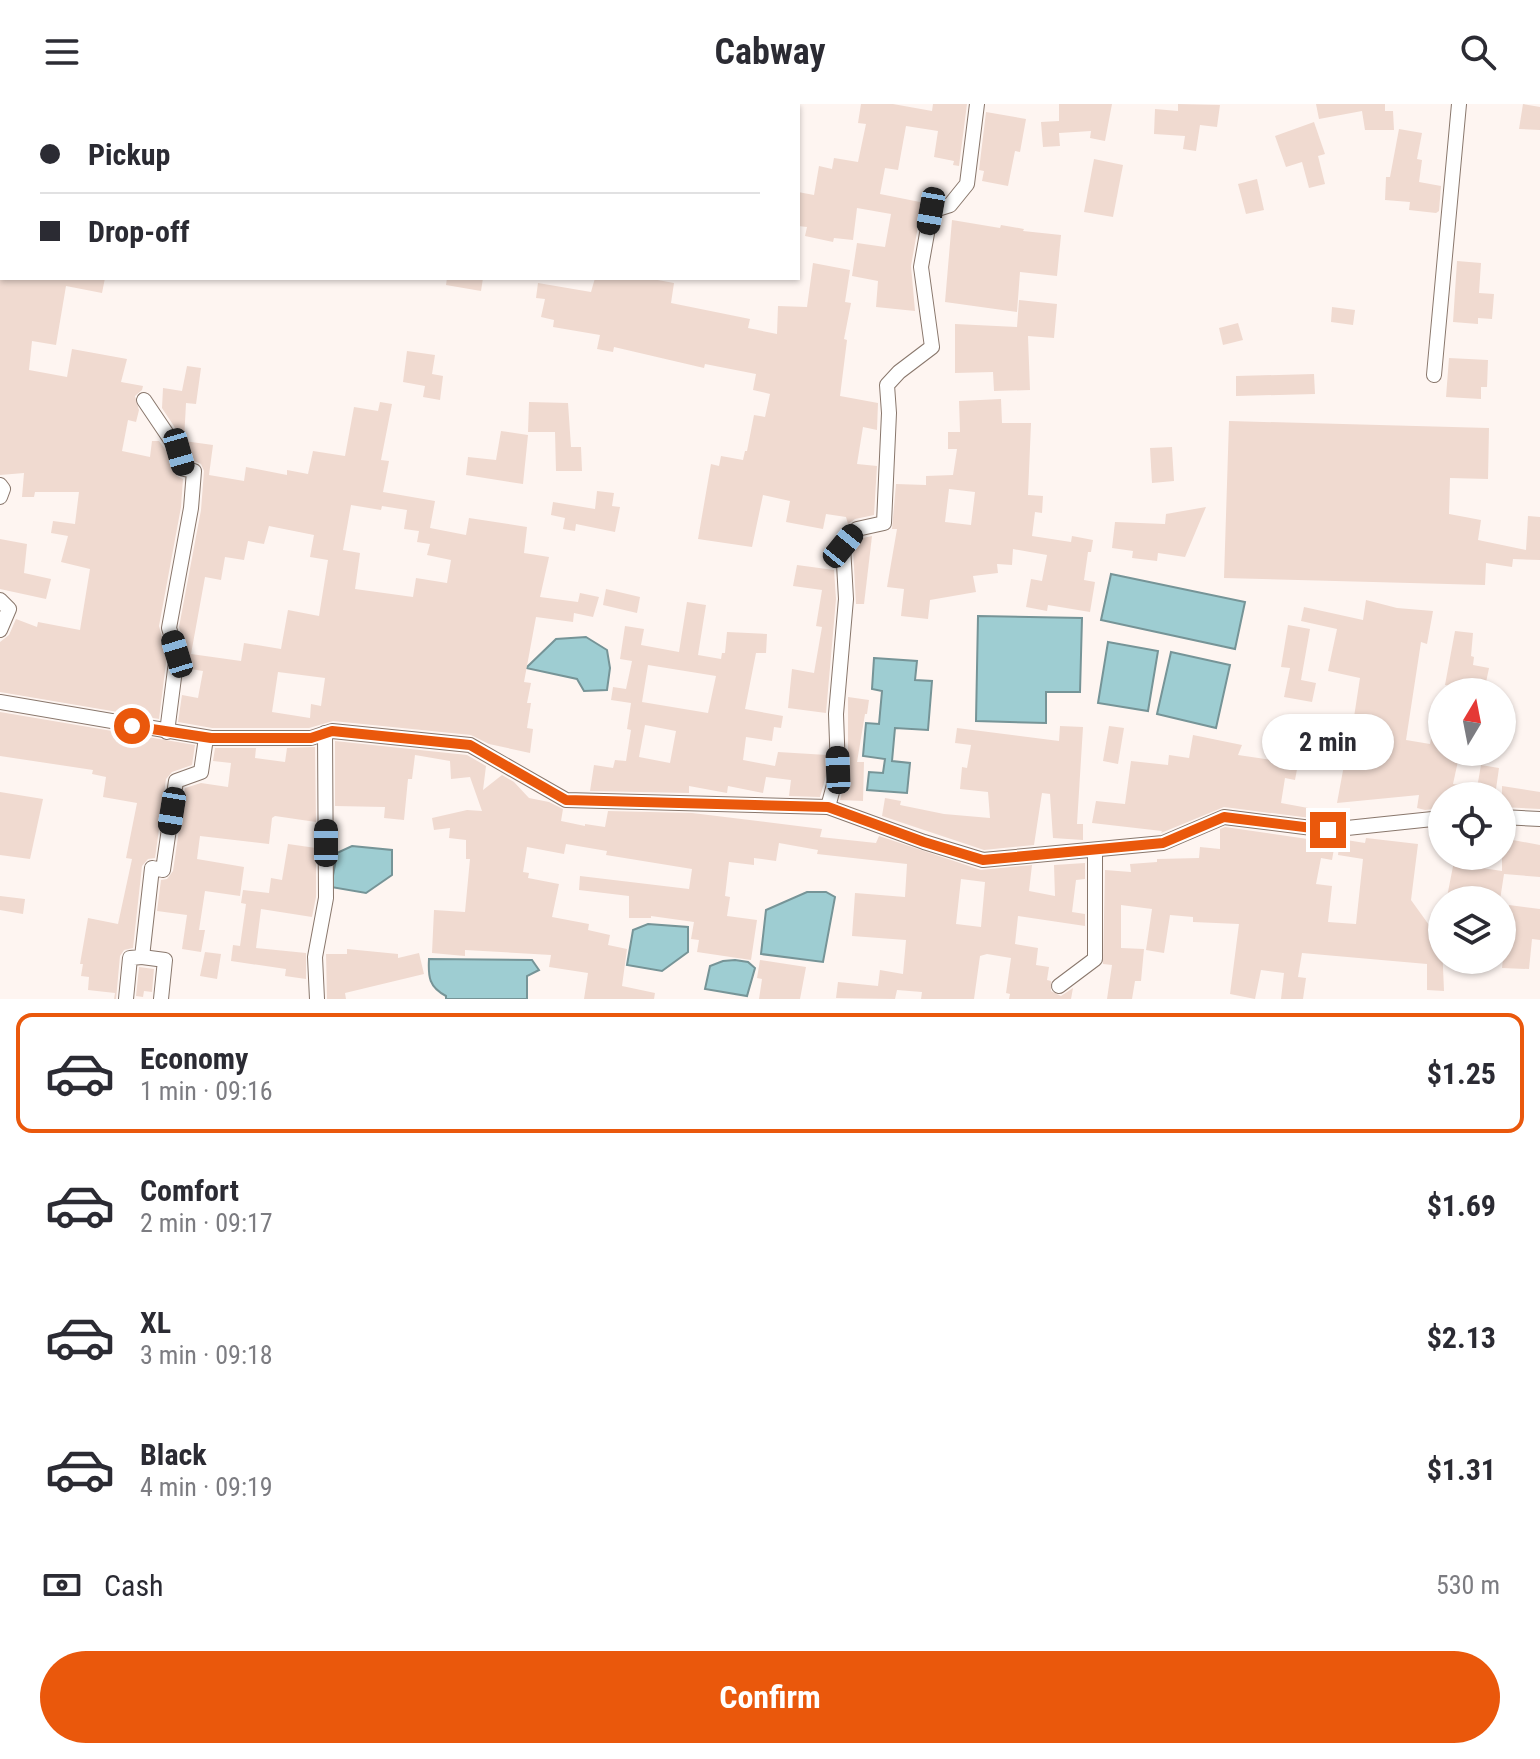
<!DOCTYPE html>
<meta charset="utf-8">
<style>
:root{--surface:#fff;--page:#f7f7f7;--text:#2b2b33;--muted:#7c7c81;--line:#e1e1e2;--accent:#ea580c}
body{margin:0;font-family:"Roboto Condensed",sans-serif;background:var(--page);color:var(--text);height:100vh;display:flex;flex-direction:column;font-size:30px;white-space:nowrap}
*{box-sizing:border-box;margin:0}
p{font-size:26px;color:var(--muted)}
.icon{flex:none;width:44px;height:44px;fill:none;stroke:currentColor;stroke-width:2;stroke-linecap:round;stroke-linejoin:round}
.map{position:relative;height:895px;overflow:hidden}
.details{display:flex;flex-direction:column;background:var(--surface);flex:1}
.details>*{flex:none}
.hud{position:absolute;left:0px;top:0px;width:800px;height:176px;box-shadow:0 2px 6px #0004;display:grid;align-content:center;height:176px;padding:0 40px;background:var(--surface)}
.needle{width:52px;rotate:10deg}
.controls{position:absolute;left:1428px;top:574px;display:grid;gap:16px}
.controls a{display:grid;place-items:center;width:88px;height:88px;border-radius:50%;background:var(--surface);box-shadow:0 2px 6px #0004;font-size:40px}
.end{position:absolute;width:36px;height:36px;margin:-18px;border:10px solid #ea580c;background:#fff;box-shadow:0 0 0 4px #fff}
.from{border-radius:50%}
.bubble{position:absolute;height:56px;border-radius:28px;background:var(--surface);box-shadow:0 2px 6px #0004;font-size:26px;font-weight:700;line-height:56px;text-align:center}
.car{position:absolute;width:24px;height:48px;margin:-24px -12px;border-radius:10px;box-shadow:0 0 6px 2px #0007;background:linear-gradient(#222 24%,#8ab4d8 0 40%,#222 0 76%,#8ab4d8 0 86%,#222 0)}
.hud b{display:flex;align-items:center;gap:28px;height:76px;font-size:30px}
.hud b+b{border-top:2px solid var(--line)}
.hud i{width:20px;height:20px;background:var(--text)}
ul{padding:14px 0 0;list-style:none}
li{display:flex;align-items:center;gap:24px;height:120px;margin:0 16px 12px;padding:0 24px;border:4px solid transparent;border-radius:16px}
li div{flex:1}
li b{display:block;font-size:30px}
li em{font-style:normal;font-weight:700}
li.current{border-color:var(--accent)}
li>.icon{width:72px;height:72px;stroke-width:1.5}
.pay{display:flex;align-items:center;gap:20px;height:88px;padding:0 40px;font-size:30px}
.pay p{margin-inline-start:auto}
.cta{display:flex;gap:16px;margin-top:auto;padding:16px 40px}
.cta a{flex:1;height:92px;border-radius:48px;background:var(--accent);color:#fff;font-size:32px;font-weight:700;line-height:92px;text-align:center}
header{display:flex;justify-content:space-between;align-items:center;height:104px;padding:0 40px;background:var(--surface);font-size:36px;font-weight:700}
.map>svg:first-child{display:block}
.water{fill:#9ecdd2;stroke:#769497;stroke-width:2}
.building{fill:#f0dad0;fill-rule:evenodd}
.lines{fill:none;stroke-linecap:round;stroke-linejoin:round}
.street-casing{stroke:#89776c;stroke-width:16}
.street{stroke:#fff;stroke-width:14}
.route{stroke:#ea580c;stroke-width:10}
</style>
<header><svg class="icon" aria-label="menu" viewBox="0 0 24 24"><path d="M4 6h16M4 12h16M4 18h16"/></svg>Cabway<svg class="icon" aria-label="search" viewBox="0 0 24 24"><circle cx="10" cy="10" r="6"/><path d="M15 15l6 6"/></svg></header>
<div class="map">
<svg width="1540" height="895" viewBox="0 0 1540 895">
<rect width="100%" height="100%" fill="#fef5f1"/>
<g class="water">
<path d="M 1111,470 L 1245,498 L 1235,545 L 1101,516 Z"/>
<path d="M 978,512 L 1082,514 L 1080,588 L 1046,588 L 1046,619 L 976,617 Z"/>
<path d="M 586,533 L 607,546 L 610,564 L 607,586 L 584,587 L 577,575 L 526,564 L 556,535 Z"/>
<path d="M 1108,538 L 1158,547 L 1148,607 L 1098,599 Z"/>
<path d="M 1171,548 L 1230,561 L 1216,624 L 1157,610 Z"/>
<path d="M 874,554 L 917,557 L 915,576 L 932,577 L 928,626 L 895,624 L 892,657 L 910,659 L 907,689 L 867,686 L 869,668 L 883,669 L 885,655 L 863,652 L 866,619 L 879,620 L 882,587 L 872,585 Z"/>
<path d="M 352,742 L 392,746 L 392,771 L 366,789 L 331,783 L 337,749 Z"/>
<path d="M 807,788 L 826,788 L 835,793 L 823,858 L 761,850 L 766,806 Z"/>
<path d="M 648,820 L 688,823 L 688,848 L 662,867 L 627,861 L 633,826 Z"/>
<path d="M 429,855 L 532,856 L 539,866 L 527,872 L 527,895 L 446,895 L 446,892 C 429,883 428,873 429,855 Z"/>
<path d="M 735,856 L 748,858 L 755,864 L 747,892 L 705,885 L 710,862 L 723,857 Z"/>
</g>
<g class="building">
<path d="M 861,0 L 893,0 L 932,7 L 933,0 L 967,0 L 959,62 L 953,61 L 954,57 L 934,53 L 938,27 L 906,22 L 898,66 L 885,64 L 880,90 L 925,99 L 921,105 L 911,162 L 915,207 L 876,203 L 878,177 L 852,172 L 857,139 L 885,143 L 891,110 L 857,104 L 853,136 L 834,134 L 833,138 L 805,132 L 807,123 L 798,122 L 798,88 L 814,91 L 819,62 L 832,65 L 834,54 L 858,58 L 866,20 L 858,19 Z"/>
<path d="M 1059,0 L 1112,0 L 1105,37 L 1090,34 L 1091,27 L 1059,29 L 1060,42 L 1043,43 L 1041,18 L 1059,17 Z"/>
<path d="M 1178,0 L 1220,1 L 1217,23 L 1200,21 L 1196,47 L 1183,45 L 1185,32 L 1154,30 L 1155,5 L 1178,7 Z"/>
<path d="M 1316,0 L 1385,0 L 1385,7 L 1393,7 L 1394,26 L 1365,26 L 1362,7 L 1319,15 Z"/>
<path d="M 1523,0 L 1540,3 L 1540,26 L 1519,25 Z"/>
<path d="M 986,8 L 1026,15 L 1020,48 L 1015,47 L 1008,82 L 982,77 L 984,67 L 979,66 Z"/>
<path d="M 1314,18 L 1325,50 L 1318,52 L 1325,80 L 1309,84 L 1302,58 L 1286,63 L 1275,32 Z"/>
<path d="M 1399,25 L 1422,29 L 1417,55 L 1422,56 L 1419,78 L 1441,82 L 1439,107 L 1436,109 L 1409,106 L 1410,98 L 1385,96 L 1386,73 L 1390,73 Z"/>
<path d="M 1094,55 L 1123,61 L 1113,113 L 1084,108 Z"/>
<path d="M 1257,75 L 1264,106 L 1246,110 L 1238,80 Z"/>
<path d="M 952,116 L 1000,124 L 1001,121 L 1024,125 L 1023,127 L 1061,131 L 1057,172 L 1020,168 L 1017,208 L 945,198 Z"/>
<path d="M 1457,157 L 1481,159 L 1479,189 L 1494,190 L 1492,215 L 1478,214 L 1478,220 L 1453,218 Z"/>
<path d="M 813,159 L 850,166 L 845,198 L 851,199 L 844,235 L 847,236 L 840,292 L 878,299 L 877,326 L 863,323 L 857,360 L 877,362 L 874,411 L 855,415 L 848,420 L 846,413 L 826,410 L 823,425 L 786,418 L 790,397 L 763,391 L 752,443 L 698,435 L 711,360 L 719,362 L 721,352 L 743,356 L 745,347 L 747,347 L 754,311 L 765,313 L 770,290 L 753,286 L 756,270 L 705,260 L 704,264 L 614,243 L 613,248 L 597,245 L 600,231 L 553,223 L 554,216 L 541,213 L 545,195 L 536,194 L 538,179 L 591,188 L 595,174 L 647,174 L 674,179 L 671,199 L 750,215 L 748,224 L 777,230 L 778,202 L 807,203 Z"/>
<path d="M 0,174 L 105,174 L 102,189 L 66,182 L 56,241 L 32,237 L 29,266 L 67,273 L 72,245 L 127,255 L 121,278 L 143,282 L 142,286 L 135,292 L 139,306 L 136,318 L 128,316 L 122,347 L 150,353 L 152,337 L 159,337 L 170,352 L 177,372 L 183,375 L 181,403 L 159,522 L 167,551 L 159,615 L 0,588 L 0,538 L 9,531 L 16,515 L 37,523 L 38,518 L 80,526 L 90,465 L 61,458 L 68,432 L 51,429 L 53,417 L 75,420 L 79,388 L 35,388 L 34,393 L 22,393 L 24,369 L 0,371 Z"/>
<path d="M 447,174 L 483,174 L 481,187 L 446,181 Z"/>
<path d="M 1019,196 L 1057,200 L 1054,234 L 1028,232 L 1030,286 L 994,287 L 993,268 L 955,269 L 955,220 L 1017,223 Z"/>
<path d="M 1332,203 L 1355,206 L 1353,221 L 1331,218 Z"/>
<path d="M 1238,219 L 1243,236 L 1223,241 L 1219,224 Z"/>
<path d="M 407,247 L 435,251 L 432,270 L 443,272 L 440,296 L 423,293 L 425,282 L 403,278 Z"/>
<path d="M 1449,254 L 1488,256 L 1487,283 L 1481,283 L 1481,295 L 1446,293 Z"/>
<path d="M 187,262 L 201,264 L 196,300 L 186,299 L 184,337 L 213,341 L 209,371 L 244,377 L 246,363 L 287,371 L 287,366 L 308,370 L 313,347 L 345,352 L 354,303 L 378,307 L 380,298 L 392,300 L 381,356 L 389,357 L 383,388 L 435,397 L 430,424 L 466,431 L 469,414 L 527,423 L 524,449 L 549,453 L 540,493 L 578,498 L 580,489 L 599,493 L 593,513 L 574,509 L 573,518 L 536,513 L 524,578 L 531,579 L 527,599 L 531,599 L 527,624 L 533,625 L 530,649 L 489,640 L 471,631 L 333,617 L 309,624 L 212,624 L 178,618 L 182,591 L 198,594 L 203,567 L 185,564 L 187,548 L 179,523 L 201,406 L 204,367 L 201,360 L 192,356 L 187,342 L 162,304 L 163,284 L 182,287 ZM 351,401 L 381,406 L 382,402 L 407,406 L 404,425 L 419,427 L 417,438 L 430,440 L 427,451 L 451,456 L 447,479 L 416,474 L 413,493 L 355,485 L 360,449 L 343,446 ZM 269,422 L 314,431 L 310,453 L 328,456 L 319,512 L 288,506 L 281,545 L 244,539 L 241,557 L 191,550 L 205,473 L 221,476 L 225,453 L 244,456 L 248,437 L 264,440 ZM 278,568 L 325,574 L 321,602 L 311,600 L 310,614 L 272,608 Z"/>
<path d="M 1314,270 L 1315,290 L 1236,292 L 1236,272 Z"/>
<path d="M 1001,295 L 1002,319 L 1031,319 L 1028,391 L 1043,392 L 1042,409 L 1035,408 L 1032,432 L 1071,438 L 1072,432 L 1093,436 L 1091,448 L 1088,448 L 1084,476 L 1095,478 L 1090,508 L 1048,501 L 1047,507 L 1026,503 L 1031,475 L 1042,477 L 1047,451 L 1013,445 L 1012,461 L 997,460 L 998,469 L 973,472 L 976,488 L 930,496 L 928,515 L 901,512 L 904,485 L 887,483 L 897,425 L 892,425 L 896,380 L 926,381 L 926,372 L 953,371 L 957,345 L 948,345 L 948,328 L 960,328 L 959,297 ZM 949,385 L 975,388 L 971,421 L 945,418 Z"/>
<path d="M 529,298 L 568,299 L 571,343 L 581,343 L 582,367 L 556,367 L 555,328 L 528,328 Z"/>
<path d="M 1229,317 L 1489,324 L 1488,375 L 1450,374 L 1449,410 L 1481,416 L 1478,436 L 1526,446 L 1528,412 L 1540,413 L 1540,456 L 1513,455 L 1512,463 L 1486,459 L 1485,481 L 1224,474 Z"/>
<path d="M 501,327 L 528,331 L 523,380 L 466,371 L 468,353 L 496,356 Z"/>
<path d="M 1172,343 L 1174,377 L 1152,379 L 1150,344 Z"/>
<path d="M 597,387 L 614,389 L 612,402 L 620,403 L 615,428 L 576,420 L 575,427 L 563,425 L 565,414 L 551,411 L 553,398 L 595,405 Z"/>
<path d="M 1206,403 L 1185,453 L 1158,449 L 1157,457 L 1132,454 L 1133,447 L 1112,444 L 1115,418 L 1165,420 L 1166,410 Z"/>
<path d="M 872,432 L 864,500 L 856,500 L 853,445 L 863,434 Z"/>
<path d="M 0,435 L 27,440 L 24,469 L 51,475 L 46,495 L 0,485 Z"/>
<path d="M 797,461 L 834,466 L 836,495 L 826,609 L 788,604 L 792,565 L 814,569 L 822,523 L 816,522 L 822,486 L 793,482 Z"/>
<path d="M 606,485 L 640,493 L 637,509 L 603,501 Z"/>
<path d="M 1366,496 L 1397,504 L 1433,507 L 1427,540 L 1421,538 L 1406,636 L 1430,640 L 1436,610 L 1442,610 L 1442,648 L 1484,648 L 1481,661 L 1458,657 L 1453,680 L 1477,684 L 1481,661 L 1499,664 L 1495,692 L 1442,692 L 1442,704 L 1425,706 L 1417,704 L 1419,691 L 1337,699 L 1344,661 L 1300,652 L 1303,637 L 1346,646 L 1350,625 L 1352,626 L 1360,574 L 1328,567 L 1337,525 L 1301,517 L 1304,503 L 1363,516 Z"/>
<path d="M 687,498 L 706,501 L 698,551 L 721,555 L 722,549 L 725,549 L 727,528 L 767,530 L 766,549 L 756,549 L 745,605 L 783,612 L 781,624 L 774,623 L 772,637 L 746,633 L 743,656 L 775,662 L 778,648 L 827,651 L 828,665 L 820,693 L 789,692 L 791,676 L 766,673 L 763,689 L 728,682 L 727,689 L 689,682 L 689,689 L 590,687 L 594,661 L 613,664 L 615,656 L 626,657 L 631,626 L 627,625 L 631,599 L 611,596 L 613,583 L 626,585 L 632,557 L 620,555 L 625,522 L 644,525 L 641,541 L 679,548 ZM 648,561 L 716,572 L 708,609 L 642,598 ZM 645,621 L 676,627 L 670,659 L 639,653 Z"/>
<path d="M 1288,521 L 1310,525 L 1301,576 L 1316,579 L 1312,598 L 1284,593 L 1290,564 L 1281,563 Z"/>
<path d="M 1455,527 L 1473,529 L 1471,552 L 1474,553 L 1473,561 L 1489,564 L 1484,588 L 1470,588 L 1471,585 L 1445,581 Z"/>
<path d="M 848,593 L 869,596 L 867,610 L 865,610 L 857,658 L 864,658 L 863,697 L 840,696 L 848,666 Z"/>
<path d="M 0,608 L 195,641 L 192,661 L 172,668 L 166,675 L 155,754 L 148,755 L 142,762 L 133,844 L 124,846 L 120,852 L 116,895 L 114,895 L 115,889 L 88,886 L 89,873 L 81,872 L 83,860 L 80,860 L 88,814 L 118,820 L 132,755 L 126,754 L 137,699 L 103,693 L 106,673 L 92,670 L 93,666 L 0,652 Z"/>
<path d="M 1060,622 L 1083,623 L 1077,720 L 1083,720 L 1083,736 L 1053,734 L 1050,690 L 1042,689 L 1034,741 L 984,746 L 882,712 L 885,694 L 901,697 L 900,701 L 944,710 L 990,714 L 988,688 L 960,685 L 962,663 L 967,664 L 971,641 L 955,639 L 957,624 L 1059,637 Z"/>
<path d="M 1109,622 L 1124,624 L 1118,660 L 1103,657 Z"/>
<path d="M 1193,631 L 1242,641 L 1238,651 L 1298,660 L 1295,676 L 1285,674 L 1281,699 L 1319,706 L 1318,715 L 1224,703 L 1161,729 L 1162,727 L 1092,719 L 1096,697 L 1125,700 L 1131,657 L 1168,661 L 1169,651 L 1189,654 Z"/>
<path d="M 335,637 L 467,651 L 486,662 L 483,686 L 502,671 L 514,678 L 529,694 L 549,698 L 563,705 L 561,717 L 585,722 L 585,720 L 605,723 L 608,707 L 692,709 L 822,725 L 820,733 L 876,739 L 879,732 L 981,766 L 1032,761 L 1029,787 L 1055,792 L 1054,761 L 1085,759 L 1085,775 L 1076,776 L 1072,808 L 1085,810 L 1085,822 L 1018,812 L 1015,840 L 1038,844 L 1036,861 L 1049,863 L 1047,876 L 1051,877 L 1051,887 L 1061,892 L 1073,884 L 1071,895 L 1009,895 L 1010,890 L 1006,889 L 1011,854 L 987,850 L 980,852 L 974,895 L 921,895 L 922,888 L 897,886 L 895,895 L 836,894 L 838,878 L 878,882 L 880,866 L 903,870 L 906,836 L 852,832 L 855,789 L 905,793 L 907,760 L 817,750 L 818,746 L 779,739 L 776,757 L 754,754 L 754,761 L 729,758 L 725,792 L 730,793 L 727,812 L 757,816 L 751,856 L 697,848 L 699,836 L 691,835 L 694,818 L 651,812 L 651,814 L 629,814 L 629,792 L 579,786 L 580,772 L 689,785 L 692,765 L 606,751 L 607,747 L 566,740 L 564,750 L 527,743 L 523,768 L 529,769 L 528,774 L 559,780 L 552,813 L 589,820 L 588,826 L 610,831 L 608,841 L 627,845 L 622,882 L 655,889 L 654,895 L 584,895 L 588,869 L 549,863 L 551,851 L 465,846 L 465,852 L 432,849 L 434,806 L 465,808 L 470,755 L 466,755 L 466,736 L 449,734 L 450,724 L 434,726 L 432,714 L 467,706 L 482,707 L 470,673 L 451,675 L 450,657 L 415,651 L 412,675 L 408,675 L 404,716 L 384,714 L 385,703 L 335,702 ZM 961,775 L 985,778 L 981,823 L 956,820 Z"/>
<path d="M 315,643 L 316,718 L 275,712 L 272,714 L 269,740 L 200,732 L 197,755 L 244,763 L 240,792 L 205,787 L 199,826 L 205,826 L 201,848 L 182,845 L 187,811 L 157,807 L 161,776 L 167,775 L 173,767 L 185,684 L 201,679 L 228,683 L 231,659 L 213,657 L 215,644 L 256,644 L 255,654 L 285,658 L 287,644 Z"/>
<path d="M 1502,682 L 1540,688 L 1540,705 L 1502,703 Z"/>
<path d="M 0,688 L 43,695 L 30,755 L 0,751 Z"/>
<path d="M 1225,723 L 1335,739 L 1332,756 L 1321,754 L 1316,780 L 1332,782 L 1328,818 L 1356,820 L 1363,755 L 1338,751 L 1340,735 L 1365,739 L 1366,734 L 1418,740 L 1411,796 L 1442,839 L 1444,887 L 1427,886 L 1427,860 L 1302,849 L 1298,873 L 1306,874 L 1303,895 L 1281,895 L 1284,869 L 1261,866 L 1255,895 L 1230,890 L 1239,820 L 1193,818 L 1193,813 L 1170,811 L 1164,849 L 1146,846 L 1152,805 L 1121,801 L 1121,844 L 1144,845 L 1141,877 L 1135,877 L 1132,895 L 1107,895 L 1112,861 L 1103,860 L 1105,766 L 1131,768 L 1130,760 L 1157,758 L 1157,755 L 1199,754 L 1200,743 L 1220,745 L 1220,725 Z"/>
<path d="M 1502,734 L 1540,741 L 1540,773 L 1504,770 L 1500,796 L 1466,796 L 1447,793 L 1455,752 L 1471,752 L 1469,762 L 1502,767 Z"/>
<path d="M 288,740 L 316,744 L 316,793 L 312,813 L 261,805 L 256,844 L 306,849 L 306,875 L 285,872 L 286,865 L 231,857 L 233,841 L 240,842 L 246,800 L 241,799 L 243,786 L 269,789 L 271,774 L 282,776 Z"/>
<path d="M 0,792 L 25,795 L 23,810 L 0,806 Z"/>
<path d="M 1509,801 L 1540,805 L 1540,836 L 1532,835 L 1529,865 L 1502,864 Z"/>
<path d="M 347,845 L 398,850 L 398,854 L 419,849 L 424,870 L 345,889 L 346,895 L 327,895 L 326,850 L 347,850 Z"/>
<path d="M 205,848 L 221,850 L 217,875 L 200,872 Z"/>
<path d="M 760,856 L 806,863 L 800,895 L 759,895 L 762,875 L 757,874 Z"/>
<path d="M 139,863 L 154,865 L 152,888 L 144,887 L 143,893 L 136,892 Z"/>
</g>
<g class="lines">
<defs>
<g id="street">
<path d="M 0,115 L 2,95"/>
<path d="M 1434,271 L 1459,0"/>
<path d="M 144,296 L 179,348 L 184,365 L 194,367 L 191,404 L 169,524 L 177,550 L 167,628"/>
<path d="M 0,381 L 3,385 L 0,393"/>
<path d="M 0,496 L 9,505 L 0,526"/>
<path d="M 0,598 L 211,634 L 311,634 L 332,627 L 470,641 L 566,696 L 828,703 L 924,738 L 983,756 L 1163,739 L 1224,713 L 1328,726 L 1442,714"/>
<path d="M 828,703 L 838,666 L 836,610 L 846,495 L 843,442 L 857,425 L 884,419 L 889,309 L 887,281 L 899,268 L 932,243 L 921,163 L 931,107 L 950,101 L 967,80 L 977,0"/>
<path d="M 1502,713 L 1540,715"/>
<path d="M 142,853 L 165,856 L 161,895"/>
<path d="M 1059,882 L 1095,855 L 1095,746"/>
<path d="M 126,895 L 130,854 L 142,853 L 152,764 L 163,766 L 176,677 L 201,668 L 206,634"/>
<path d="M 317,895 L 315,853 L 326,794 L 325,629"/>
</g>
</defs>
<use href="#street" class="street-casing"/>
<use href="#street" class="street"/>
</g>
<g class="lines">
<path class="route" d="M 132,622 L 211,634 L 311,634 L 332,627 L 470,641 L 566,696 L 828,703 L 924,738 L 983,756 L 1163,739 L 1224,713 L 1328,726"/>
</g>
</svg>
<div class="controls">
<a><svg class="needle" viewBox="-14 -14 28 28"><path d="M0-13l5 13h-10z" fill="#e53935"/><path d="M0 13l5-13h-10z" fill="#7c7c81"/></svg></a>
<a><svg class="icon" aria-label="locate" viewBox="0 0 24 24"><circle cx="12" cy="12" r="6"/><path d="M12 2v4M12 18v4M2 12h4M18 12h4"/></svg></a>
<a><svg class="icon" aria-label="layers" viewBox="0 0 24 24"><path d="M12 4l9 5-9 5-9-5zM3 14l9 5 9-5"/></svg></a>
</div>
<i class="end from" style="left:132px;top:622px"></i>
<i class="end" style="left:1328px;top:726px"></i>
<div class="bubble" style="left:1262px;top:610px;width:132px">2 min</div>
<i class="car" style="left:931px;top:107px;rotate:190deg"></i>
<i class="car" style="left:179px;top:348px;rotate:164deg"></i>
<i class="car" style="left:843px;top:442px;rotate:39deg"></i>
<i class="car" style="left:177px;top:550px;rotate:343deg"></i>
<i class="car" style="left:838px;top:666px;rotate:358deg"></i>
<i class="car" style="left:172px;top:707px;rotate:189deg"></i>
<i class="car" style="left:326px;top:739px;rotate:0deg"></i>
<div class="hud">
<b><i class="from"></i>Pickup</b>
<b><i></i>Drop-off</b>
</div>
</div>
<section class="details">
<ul>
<li class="current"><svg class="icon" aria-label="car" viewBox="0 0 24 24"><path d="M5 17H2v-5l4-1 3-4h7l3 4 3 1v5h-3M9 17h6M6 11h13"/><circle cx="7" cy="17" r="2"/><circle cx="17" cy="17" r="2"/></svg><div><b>Economy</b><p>1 min · 09:16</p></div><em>$1.25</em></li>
<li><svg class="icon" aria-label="car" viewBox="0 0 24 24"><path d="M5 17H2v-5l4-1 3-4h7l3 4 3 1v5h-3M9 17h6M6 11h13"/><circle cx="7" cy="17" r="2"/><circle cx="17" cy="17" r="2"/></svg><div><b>Comfort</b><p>2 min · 09:17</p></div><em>$1.69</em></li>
<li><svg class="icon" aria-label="car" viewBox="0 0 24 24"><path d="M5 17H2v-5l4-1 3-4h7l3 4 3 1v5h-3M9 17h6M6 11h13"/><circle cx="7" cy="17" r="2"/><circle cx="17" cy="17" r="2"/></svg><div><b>XL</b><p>3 min · 09:18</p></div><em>$2.13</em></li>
<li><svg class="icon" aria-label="car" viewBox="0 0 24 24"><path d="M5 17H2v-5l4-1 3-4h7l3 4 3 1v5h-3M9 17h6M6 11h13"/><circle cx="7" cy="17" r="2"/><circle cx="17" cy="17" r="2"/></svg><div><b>Black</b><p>4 min · 09:19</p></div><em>$1.31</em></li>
</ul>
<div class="pay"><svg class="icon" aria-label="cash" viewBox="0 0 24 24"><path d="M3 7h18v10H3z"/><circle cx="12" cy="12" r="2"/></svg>Cash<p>530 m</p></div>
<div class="cta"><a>Confirm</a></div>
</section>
